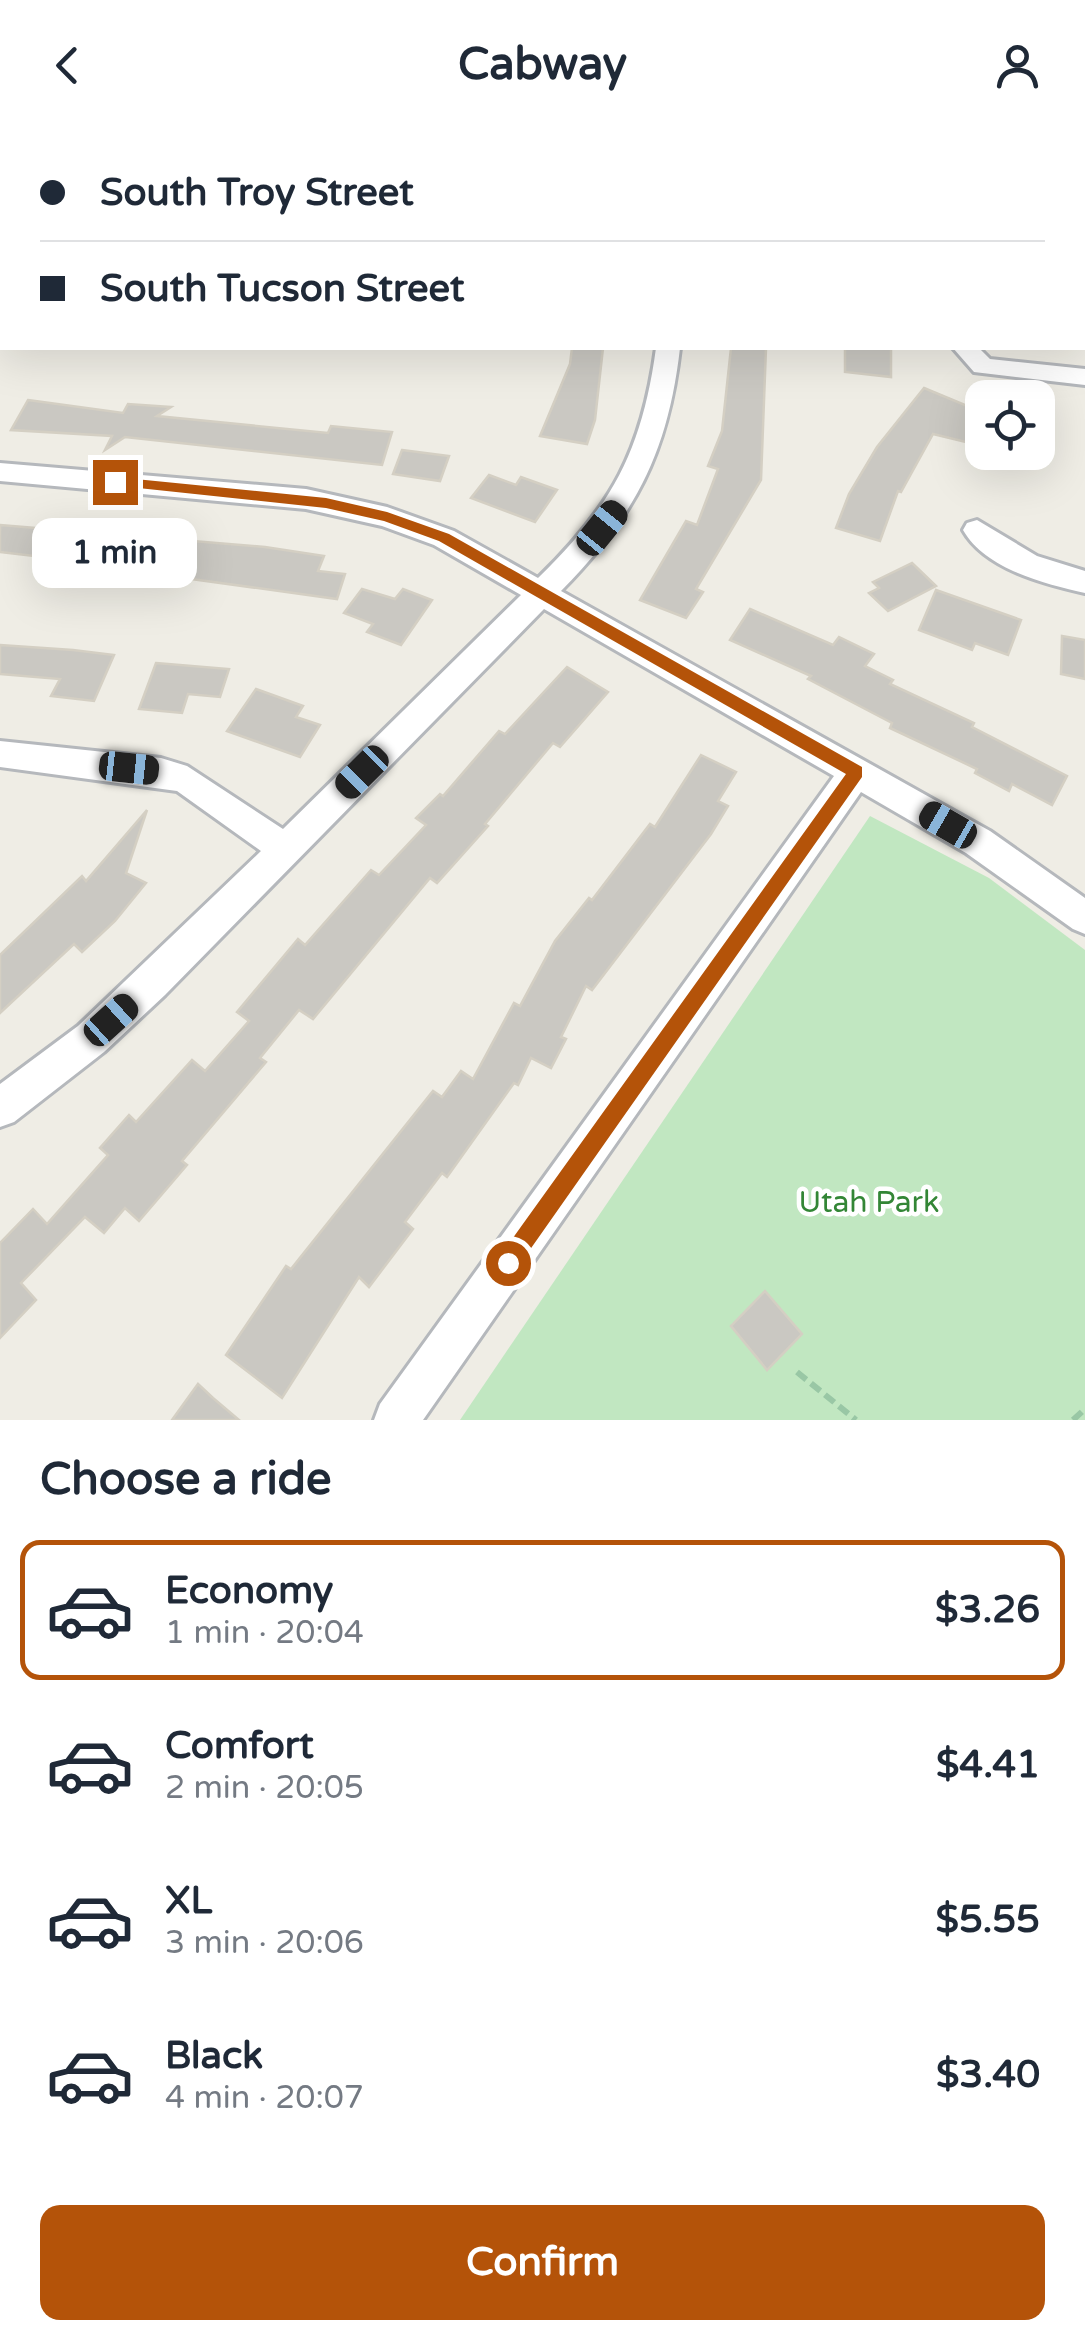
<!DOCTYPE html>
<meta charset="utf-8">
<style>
:root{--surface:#fff;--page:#f6f6f7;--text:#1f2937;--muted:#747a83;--line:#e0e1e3;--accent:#b45309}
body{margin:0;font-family:"Varela Round",sans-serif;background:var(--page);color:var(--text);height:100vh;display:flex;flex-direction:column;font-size:38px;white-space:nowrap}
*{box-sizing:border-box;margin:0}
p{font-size:32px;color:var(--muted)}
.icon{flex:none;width:55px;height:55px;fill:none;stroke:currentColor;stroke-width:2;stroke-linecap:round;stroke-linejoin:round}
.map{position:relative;height:1290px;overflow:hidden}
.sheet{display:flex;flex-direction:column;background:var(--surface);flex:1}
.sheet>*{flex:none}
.top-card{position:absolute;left:0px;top:0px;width:1085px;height:220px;box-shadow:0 10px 40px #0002;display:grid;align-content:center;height:220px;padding:0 40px;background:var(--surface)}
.controls{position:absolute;left:965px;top:250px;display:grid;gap:20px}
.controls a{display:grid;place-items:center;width:90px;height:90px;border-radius:20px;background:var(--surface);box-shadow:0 10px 40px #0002;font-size:50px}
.end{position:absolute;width:45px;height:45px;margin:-22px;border:12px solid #b45309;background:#fff;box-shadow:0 0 0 5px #fff}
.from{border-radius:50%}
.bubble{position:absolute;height:70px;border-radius:20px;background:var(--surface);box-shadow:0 10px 40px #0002;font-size:32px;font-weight:700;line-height:70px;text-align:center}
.car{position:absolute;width:30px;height:60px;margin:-30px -15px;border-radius:12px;box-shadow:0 0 8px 2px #0007;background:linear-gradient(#222 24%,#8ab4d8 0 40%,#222 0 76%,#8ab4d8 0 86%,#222 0)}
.top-card b{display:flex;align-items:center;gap:35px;height:95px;font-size:38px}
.top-card b+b{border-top:2px solid var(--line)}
.top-card i{width:25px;height:25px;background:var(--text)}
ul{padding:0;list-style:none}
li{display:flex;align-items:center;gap:30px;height:140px;margin:0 20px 15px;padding:0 20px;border:5px solid transparent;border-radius:20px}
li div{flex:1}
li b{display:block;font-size:38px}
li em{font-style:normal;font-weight:700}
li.active{border-color:var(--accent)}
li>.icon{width:90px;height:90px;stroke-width:1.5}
h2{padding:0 40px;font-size:45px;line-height:120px}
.cta{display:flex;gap:20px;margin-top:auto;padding:20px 40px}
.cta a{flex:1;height:115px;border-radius:20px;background:var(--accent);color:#fff;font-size:40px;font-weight:700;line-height:115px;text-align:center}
header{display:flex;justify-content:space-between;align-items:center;height:130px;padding:0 40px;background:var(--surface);font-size:45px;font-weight:700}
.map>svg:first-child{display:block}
.green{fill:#c1e7c1}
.building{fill:#cac8c2;stroke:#d4cfc3;stroke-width:2.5}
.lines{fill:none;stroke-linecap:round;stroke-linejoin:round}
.minor-casing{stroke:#b5b8bc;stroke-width:6}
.tertiary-casing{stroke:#b5b8bc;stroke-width:5}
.path-far1{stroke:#99c7a5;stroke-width:4;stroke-dasharray:8 4;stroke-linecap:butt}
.path{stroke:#99c7a5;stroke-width:6;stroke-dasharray:12 6;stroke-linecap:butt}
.minor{fill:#fff;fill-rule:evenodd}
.tertiary{fill:#fff;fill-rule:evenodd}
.route{fill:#b45309}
.labels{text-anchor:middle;stroke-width:9;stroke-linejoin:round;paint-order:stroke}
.near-park-label{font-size:30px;fill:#338636;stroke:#fff}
</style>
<header><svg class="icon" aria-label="back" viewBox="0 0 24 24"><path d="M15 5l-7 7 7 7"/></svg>Cabway<svg class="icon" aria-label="person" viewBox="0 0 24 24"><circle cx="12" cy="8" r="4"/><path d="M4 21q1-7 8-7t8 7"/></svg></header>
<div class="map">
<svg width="1085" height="1290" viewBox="0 0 1085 1290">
<rect width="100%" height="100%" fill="#efede5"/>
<path class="green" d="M 870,686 L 989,748 L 1085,820 L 1085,1290 L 460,1290 Z"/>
<g class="building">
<path d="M 572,218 L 603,218 L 595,290 L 587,314 L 540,306 L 570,234 Z"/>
<path d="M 731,218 L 766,218 L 761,350 L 696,459 L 703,462 L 686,488 L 640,470 L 686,391 L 697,395 L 718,339 L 708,336 L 722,301 Z"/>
<path d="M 845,218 L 891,218 L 891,247 L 845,242 Z"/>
<path d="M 924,258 L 982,282 L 982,316 L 933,304 L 901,362 L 898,361 L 880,411 L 836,398 L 849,364 L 877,317 Z"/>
<path d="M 28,270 L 123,283 L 128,274 L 171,277 L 157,286 L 328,303 L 331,296 L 392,302 L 382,335 L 125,307 L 105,320 L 112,306 L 11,300 Z"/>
<path d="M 402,320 L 449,326 L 440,351 L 393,344 Z"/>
<path d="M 489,345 L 516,355 L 521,347 L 557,360 L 535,392 L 471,368 Z"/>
<path d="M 0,395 L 265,417 L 324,426 L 318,441 L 345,444 L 337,469 L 184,448 L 152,436 L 143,456 L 95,451 L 103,434 L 0,422 Z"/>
<path d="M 912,433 L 936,456 L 888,481 L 869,463 L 879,458 L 873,452 Z"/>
<path d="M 362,459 L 395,469 L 403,459 L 432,470 L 401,515 L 367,502 L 373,494 L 344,483 Z"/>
<path d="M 936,460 L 1021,490 L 1008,525 L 975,513 L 972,520 L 919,500 Z"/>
<path d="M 750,479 L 833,515 L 839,507 L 874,524 L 865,536 L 893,550 L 890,554 L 974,593 L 972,597 L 1067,646 L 1052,675 L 1012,654 L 1009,661 L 975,643 L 977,639 L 890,598 L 892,593 L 808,549 L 811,546 L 730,510 Z"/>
<path d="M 1062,506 L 1085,510 L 1085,549 L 1061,544 Z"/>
<path d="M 0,515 L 73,520 L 114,525 L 94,571 L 51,566 L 60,549 L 0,544 Z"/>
<path d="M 156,533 L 229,539 L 220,567 L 188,564 L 182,583 L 139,579 Z"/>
<path d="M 567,537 L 608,562 L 560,617 L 553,613 L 485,694 L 488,696 L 437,753 L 430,748 L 313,889 L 299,880 L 260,928 L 266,932 L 182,1031 L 187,1035 L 139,1091 L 125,1078 L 104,1103 L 85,1087 L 21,1153 L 36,1170 L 0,1208 L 0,1113 L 33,1079 L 47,1094 L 108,1025 L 100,1018 L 129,985 L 136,992 L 192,930 L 205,941 L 249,891 L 237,882 L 298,809 L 305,815 L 371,740 L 379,745 L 426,695 L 416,688 L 440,664 L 443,666 L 499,601 L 505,604 Z"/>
<path d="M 256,559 L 303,576 L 296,587 L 320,595 L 300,627 L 227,601 Z"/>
<path d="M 701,625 L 736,642 L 718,671 L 728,676 L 711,704 L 592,860 L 586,856 L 561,907 L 566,909 L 551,938 L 531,928 L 518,955 L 514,953 L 447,1047 L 442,1043 L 405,1092 L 413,1099 L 369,1157 L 359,1147 L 282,1268 L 226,1225 L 286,1136 L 291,1139 L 433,961 L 442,967 L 461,941 L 473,949 L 514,873 L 520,876 L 555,811 L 589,768 L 592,770 L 650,694 L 655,697 Z"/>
<path d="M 147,680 L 126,743 L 146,753 L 115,791 L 82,822 L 74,814 L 0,883 L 0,825 L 82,746 L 86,751 Z"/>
<path d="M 765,1161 L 802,1204 L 767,1240 L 731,1196 Z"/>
<path d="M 198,1254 L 213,1268 L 239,1290 L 172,1290 Z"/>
</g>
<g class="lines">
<defs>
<g id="minor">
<rect x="518" y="0" width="20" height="2"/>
<path d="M 656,218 L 680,218 C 668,323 635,386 561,461 L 990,701 L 1085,768 L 1085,804 L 1073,799 L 966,723 L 861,662 L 423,1290 L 374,1290 L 380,1274 L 834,646 L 544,479 L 165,865 L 104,922 L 14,992 L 0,997 L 0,954 L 78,896 L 261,721 L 177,661 L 0,637 L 0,611 L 161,628 L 187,636 L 283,699 L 521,465 L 434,415 L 382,396 L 306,379 L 0,351 L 0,333 L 306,359 L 387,377 L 454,401 L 538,448 C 612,376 642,321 656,218 Z"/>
<path d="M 953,218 L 979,218 L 990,229 L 1085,239 L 1085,255 L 974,242 Z"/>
<path d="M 977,390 L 1037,426 L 1085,441 L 1085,463 C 1045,454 985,439 963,400 L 967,393 Z"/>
</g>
<g id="tertiary">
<path d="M 140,0 L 200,0 L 201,2 L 141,2 Z"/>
<path d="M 925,0 L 950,0 L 951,2 L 926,2 Z"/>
</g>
</defs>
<use href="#minor" class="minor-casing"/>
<use href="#tertiary" class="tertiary-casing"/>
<path class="path-far1" d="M 1038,0 L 1044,2"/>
<g class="path">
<path d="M 797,1242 L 856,1290"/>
<path d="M 1073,1290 L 1085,1279"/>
</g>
<use href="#minor" class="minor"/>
<use href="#tertiary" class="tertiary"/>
</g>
<path class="route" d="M 115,347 L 326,368 L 387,382 L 449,404 L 862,637 L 862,647 L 515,1141 L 508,1144 L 500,1141 L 497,1133 L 500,1126 L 846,644 L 439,411 L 384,391 L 326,378 L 110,355 L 110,349 Z"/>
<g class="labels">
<g class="near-park-label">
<text x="869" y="1082">Utah Park</text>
</g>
</g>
</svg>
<div class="controls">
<a><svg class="icon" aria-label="locate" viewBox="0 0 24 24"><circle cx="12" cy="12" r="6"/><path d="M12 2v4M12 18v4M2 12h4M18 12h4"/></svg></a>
</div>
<i class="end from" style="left:508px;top:1133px"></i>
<i class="end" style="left:115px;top:352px"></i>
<div class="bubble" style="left:32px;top:388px;width:165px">1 min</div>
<i class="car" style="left:602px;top:398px;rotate:39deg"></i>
<i class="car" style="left:129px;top:638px;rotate:96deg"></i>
<i class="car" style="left:362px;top:642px;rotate:225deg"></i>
<i class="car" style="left:948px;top:695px;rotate:300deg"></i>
<i class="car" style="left:111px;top:890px;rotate:48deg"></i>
<div class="top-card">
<b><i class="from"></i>South Troy Street</b>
<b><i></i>South Tucson Street</b>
</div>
</div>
<section class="sheet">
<h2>Choose a ride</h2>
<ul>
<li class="active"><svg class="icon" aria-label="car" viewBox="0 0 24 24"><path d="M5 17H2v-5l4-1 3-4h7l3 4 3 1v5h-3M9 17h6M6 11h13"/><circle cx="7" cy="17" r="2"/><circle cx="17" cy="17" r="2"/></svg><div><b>Economy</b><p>1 min · 20:04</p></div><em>$3.26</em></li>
<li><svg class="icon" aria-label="car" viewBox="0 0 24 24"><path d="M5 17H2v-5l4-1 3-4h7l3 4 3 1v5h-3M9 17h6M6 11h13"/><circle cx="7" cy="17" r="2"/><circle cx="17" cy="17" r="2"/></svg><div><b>Comfort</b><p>2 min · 20:05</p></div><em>$4.41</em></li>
<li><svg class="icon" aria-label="car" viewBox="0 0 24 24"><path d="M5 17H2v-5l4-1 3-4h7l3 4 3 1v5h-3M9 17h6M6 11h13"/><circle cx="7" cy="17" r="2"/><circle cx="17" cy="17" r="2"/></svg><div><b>XL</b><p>3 min · 20:06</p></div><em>$5.55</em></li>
<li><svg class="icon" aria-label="car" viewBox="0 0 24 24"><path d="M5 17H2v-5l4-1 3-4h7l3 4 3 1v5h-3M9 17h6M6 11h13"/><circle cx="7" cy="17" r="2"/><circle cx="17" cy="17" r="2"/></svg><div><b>Black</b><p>4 min · 20:07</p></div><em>$3.40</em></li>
</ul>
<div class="cta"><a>Confirm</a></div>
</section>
